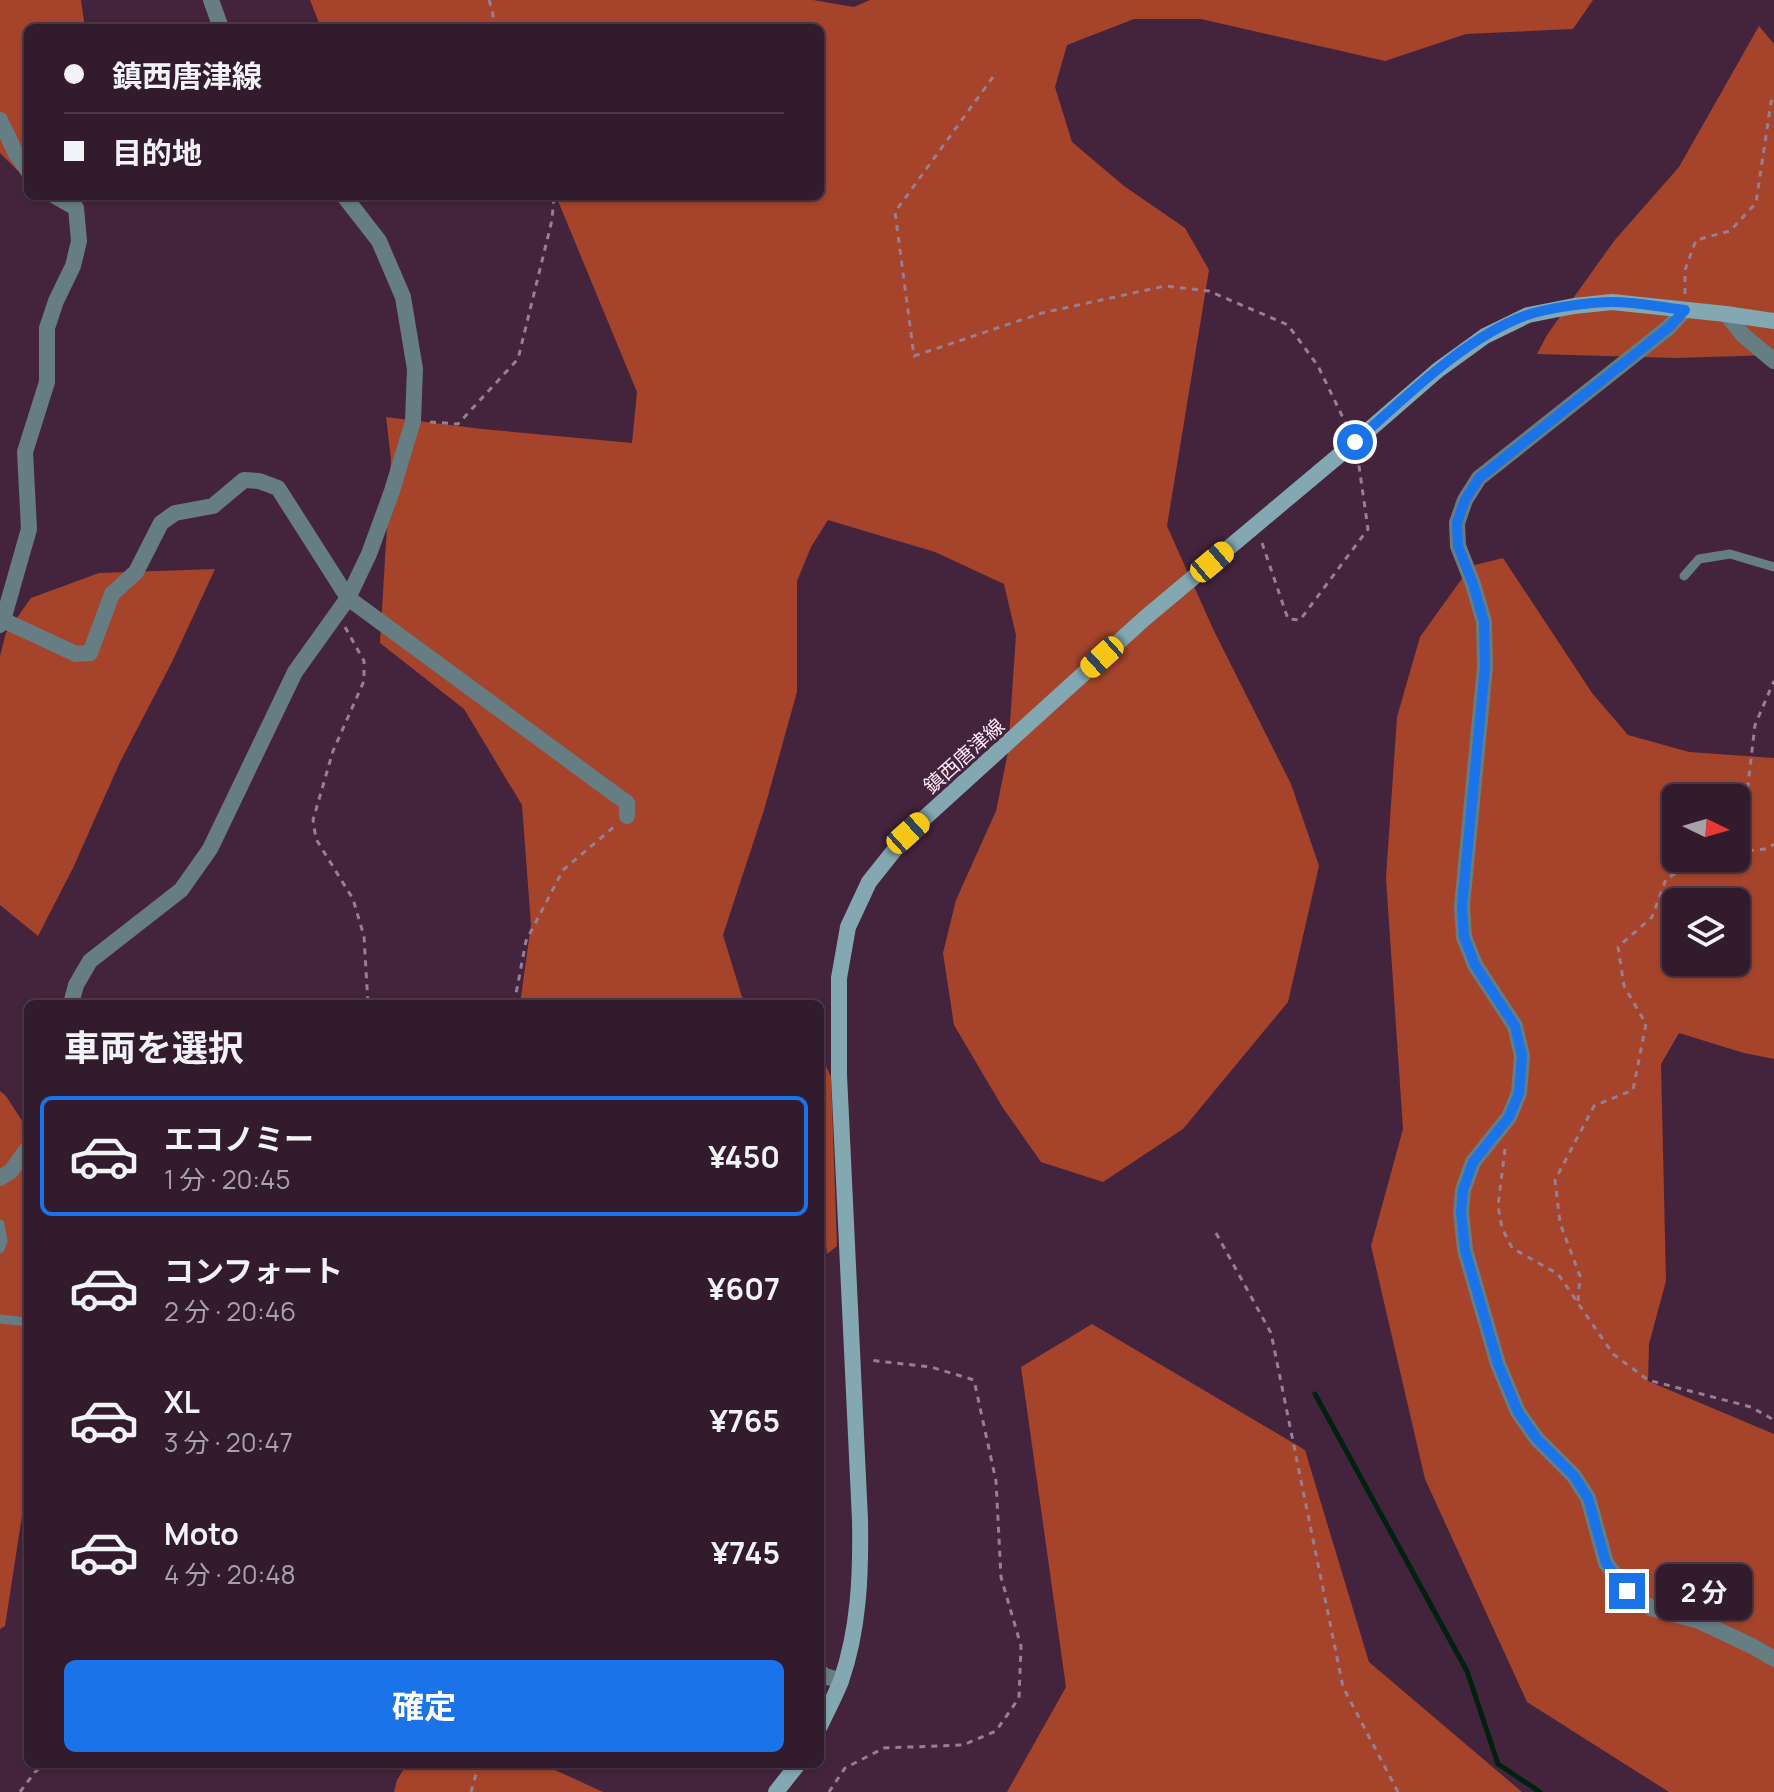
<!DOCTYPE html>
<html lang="ja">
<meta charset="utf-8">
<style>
:root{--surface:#331b2e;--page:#3b2436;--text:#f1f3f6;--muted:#a9a1aa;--line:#4e394a;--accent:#1a73e8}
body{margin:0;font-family:Manrope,"Noto Sans JP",sans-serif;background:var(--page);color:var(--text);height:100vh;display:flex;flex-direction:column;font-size:30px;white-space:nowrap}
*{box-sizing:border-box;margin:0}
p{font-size:26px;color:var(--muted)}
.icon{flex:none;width:44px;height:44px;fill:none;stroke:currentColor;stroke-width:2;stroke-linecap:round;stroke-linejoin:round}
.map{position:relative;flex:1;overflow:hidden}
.sheet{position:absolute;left:24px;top:1000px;width:800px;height:768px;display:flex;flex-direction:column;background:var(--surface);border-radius:12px;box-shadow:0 2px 6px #0004,0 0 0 2px var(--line)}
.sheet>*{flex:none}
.hud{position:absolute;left:24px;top:24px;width:800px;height:176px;border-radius:12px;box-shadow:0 2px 6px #0004,0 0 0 2px var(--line);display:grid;align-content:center;height:176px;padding:0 40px;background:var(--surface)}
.needle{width:52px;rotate:95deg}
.controls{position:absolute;left:1662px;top:784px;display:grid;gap:16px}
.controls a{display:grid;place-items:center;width:88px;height:88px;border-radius:12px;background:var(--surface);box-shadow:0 2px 6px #0004,0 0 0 2px var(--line);font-size:40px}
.end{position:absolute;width:36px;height:36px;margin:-18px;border:10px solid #1a73e8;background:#fff;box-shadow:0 0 0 4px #fff}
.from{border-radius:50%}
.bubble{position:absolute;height:56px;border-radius:12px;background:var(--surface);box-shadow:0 2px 6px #0004,0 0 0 2px var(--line);font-size:26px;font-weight:700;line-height:56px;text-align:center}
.car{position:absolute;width:24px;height:48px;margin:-24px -12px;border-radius:10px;box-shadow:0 0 6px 2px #0007;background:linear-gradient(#f5c518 24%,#345 0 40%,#f5c518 0 76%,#345 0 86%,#f5c518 0)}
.hud b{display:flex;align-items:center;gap:28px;height:76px;font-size:30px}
.hud b+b{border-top:2px solid var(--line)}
.hud i{width:20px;height:20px;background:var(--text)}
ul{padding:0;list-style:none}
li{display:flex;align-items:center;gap:24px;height:120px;margin:0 16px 12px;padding:0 24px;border:4px solid transparent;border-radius:12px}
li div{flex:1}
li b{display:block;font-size:30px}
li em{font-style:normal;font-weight:700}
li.current{border-color:var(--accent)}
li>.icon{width:72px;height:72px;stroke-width:1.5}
h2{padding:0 40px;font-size:36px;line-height:96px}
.button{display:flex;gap:16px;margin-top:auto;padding:16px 40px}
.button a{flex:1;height:92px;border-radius:12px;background:var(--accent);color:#fff;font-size:32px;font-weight:700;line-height:92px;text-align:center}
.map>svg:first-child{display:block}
.forest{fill:#a5442a;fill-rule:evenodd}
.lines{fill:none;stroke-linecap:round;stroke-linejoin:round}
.stream{stroke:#00210f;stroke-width:5}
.path{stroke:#997e93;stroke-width:3;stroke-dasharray:6 6;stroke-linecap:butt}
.service{stroke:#667d83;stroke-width:9}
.minor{stroke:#667d83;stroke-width:16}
.secondary{stroke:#83a8b1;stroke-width:16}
.route{stroke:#1a73e8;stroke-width:10}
.labels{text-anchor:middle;stroke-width:6;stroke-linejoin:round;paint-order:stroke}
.street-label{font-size:20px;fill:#fee9f8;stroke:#44243d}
</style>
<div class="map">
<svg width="1774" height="1792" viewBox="0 0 1774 1792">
<rect width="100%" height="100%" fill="#44243d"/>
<g class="forest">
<path d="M 0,0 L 81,0 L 85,28 L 28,28 L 28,169 L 17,170 L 0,153 Z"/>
<path d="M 310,0 L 813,0 L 854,7 L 870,0 L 1593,0 L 1573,29 L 1466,34 L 1385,61 L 1201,19 L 1134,19 L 1067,45 L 1055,87 L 1072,142 L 1124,186 L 1185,228 L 1209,270 L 1167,526 L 1214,631 L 1291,784 L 1319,866 L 1288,1002 L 1183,1129 L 1103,1182 L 1041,1162 L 1003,1108 L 954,1025 L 943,953 L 956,900 L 996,811 L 1008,752 L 1016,635 L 1004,584 L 935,552 L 828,520 L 811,547 L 797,581 L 797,692 L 764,810 L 723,935 L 742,997 L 752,1004 L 520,1004 L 531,925 L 522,805 L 464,709 L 380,643 L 391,459 L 386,417 L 482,429 L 632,443 L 637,392 L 556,196 L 820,196 L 820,28 L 321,28 Z"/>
<path d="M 1759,26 L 1774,44 L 1774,355 L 1676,358 L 1537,354 L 1547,335 L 1614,241 L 1679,167 Z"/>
<path d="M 1503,558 L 1592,693 L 1628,735 L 1689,752 L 1774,758 L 1774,1059 L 1744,1053 L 1679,1033 L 1661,1064 L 1666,1281 L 1649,1344 L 1648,1381 L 1774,1434 L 1774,1792 L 1669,1792 L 1527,1702 L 1425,1479 L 1371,1246 L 1403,1129 L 1386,878 L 1397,717 L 1420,637 L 1471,566 ZM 1676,798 L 1736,798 L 1736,858 L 1676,858 ZM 1676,902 L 1736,902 L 1736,962 L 1676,962 Z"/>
<path d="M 215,569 L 172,662 L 120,762 L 73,868 L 38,936 L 0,905 L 0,656 L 6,633 L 31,598 L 99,573 Z"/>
<path d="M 820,1053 L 831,1077 L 837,1246 L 827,1254 L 820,1189 Z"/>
<path d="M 0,1091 L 6,1096 L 28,1130 L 28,1477 L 5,1626 L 0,1629 Z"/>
<path d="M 1092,1324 L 1305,1450 L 1369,1662 L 1522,1792 L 1007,1792 L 1066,1687 L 1021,1367 Z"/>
<path d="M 407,1764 L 542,1764 L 603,1792 L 394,1792 L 397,1780 Z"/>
</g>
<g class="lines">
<path class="stream" d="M 1315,1394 L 1467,1671 L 1498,1764 L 1540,1792"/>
<g class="path">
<path d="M 489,0 L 492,10 L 495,28"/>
<path d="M 993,77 L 895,212 L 914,356 L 1042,313 L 1165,286 L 1209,291 L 1288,325 L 1318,366 L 1347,426"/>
<path d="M 1685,294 L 1685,270 L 1696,240 L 1730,231 L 1756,203 L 1771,102 L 1774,97"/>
<path d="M 430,422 L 458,424 L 518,359 L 552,220 L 554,196"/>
<path d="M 1262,543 L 1288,619 L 1300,620 L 1368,529 L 1358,459"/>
<path d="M 345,627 L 364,661 L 364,681 L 333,751 L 313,820 L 316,839 L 353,899 L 364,936 L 368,1004"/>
<path d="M 1736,821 L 1745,810 L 1755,725 L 1774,681"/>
<path d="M 1736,852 L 1766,849 L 1774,844"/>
<path d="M 514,1004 L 526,941 L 563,870 L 615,826"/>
<path d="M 1505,1149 L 1498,1206 L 1502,1228 L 1512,1248 L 1558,1274 L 1613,1354 L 1648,1380 L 1751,1407 L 1774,1420"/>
<path d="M 1216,1233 L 1271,1333 L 1343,1687 L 1398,1792"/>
<path d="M 1578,1301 L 1580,1276 L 1560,1223 L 1555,1180 L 1594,1106 L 1633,1090 L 1646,1024 L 1624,986 L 1618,947 L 1652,917 L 1666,879 L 1702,858"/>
<path d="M 20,1792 L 35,1772 L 45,1764"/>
<path d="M 471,1792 L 479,1764"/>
<path d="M 829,1792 L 845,1768 L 884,1748 L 963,1745 L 996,1731 L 1019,1698 L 1021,1646 L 1001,1577 L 996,1481 L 974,1380 L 931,1367 L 868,1360"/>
</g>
<g class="service">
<path d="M 1684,576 L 1699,559 L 1730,554 L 1774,567"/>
<path d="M 0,1224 L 3,1241 L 0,1249"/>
<path d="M 0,1319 L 28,1322"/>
</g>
<g class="minor">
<path d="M 211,0 L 221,28"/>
<path d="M 0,120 L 16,154 L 28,171"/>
<path d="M 1685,310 L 1668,328 L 1479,478 L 1465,500 L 1457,523 L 1458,546 L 1473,584 L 1484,622 L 1485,667 L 1462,906 L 1464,937 L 1475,965 L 1515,1026 L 1522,1056 L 1519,1093 L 1509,1117 L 1473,1162 L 1463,1190 L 1461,1212 L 1465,1250 L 1498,1364 L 1518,1412 L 1537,1439 L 1574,1476 L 1588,1498 L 1606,1563 L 1627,1591 L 1651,1608 L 1699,1621 L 1754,1647 L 1774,1659"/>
<path d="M 1726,314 L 1743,335 L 1774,361"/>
<path d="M 3,620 L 76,654 L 90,653 L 112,594 L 136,572 L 161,523 L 175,513 L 213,506 L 244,480 L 259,481 L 278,488 L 348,598 L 627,803 L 627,816"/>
<path d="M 0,625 L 3,620 L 29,529 L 25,452 L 47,382 L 47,328 L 56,301 L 73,266 L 79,241 L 76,208 L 55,196"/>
<path d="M 71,1004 L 76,985 L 90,961 L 181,890 L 210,849 L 295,672 L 348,598 L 369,554 L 392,491 L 413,421 L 415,369 L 403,297 L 379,241 L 344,196"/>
<path d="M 0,1178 L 11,1171 L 28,1148"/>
<path d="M 820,1672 L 825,1676 L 841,1681"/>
</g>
<g class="secondary">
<path d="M 820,1726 C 827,1711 835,1696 841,1681 C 859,1629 861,1575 860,1520 L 839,1075 L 839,978 L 848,927 L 869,882 L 908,833 L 1145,618 L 1355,442 L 1438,370 L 1485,336 L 1528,315 L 1574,306 L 1612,302 L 1726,314 L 1774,321"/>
<path d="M 776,1792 L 798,1764"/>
</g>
</g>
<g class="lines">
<path class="route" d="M 1355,442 C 1404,399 1465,337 1527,315 C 1548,308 1590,302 1612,302 C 1636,302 1661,307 1685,310 L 1668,328 L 1479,478 L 1465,500 L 1457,523 L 1458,546 L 1473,584 L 1484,622 L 1485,667 L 1462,906 L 1464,937 L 1475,965 L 1515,1026 L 1522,1056 L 1519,1093 L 1509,1117 L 1473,1162 L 1463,1190 L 1461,1212 L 1465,1250 L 1498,1364 L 1518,1412 L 1537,1439 L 1574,1476 L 1588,1498 L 1606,1563 L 1627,1591"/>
</g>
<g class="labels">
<g class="street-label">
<text transform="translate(964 756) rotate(-42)" y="7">鎮西唐津線</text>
</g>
</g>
</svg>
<div class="controls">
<a><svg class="needle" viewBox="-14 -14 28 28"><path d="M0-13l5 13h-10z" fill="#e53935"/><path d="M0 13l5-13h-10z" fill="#a9a1aa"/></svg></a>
<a><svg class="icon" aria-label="layers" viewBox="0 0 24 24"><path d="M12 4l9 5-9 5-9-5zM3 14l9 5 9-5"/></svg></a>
</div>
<i class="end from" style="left:1355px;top:442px"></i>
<i class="end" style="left:1627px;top:1591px"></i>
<div class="bubble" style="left:1656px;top:1564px;width:96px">2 分</div>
<i class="car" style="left:1212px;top:562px;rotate:50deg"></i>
<i class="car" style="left:1102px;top:657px;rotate:228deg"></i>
<i class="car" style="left:908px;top:833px;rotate:48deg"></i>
<div class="hud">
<b><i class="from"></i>鎮西唐津線</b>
<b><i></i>目的地</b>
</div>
<section class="sheet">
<h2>車両を選択</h2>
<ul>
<li class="current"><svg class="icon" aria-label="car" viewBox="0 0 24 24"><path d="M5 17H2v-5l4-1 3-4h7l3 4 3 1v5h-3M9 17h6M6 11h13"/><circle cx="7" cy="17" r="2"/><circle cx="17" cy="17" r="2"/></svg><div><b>エコノミー</b><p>1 分 · 20:45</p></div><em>¥450</em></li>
<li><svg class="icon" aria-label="car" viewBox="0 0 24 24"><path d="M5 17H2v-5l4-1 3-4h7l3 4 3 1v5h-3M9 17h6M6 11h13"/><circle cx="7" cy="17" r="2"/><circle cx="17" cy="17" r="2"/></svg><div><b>コンフォート</b><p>2 分 · 20:46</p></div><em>¥607</em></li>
<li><svg class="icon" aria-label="car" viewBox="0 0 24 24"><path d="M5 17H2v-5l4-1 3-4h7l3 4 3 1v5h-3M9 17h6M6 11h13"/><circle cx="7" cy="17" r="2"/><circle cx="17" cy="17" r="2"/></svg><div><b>XL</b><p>3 分 · 20:47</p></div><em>¥765</em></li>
<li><svg class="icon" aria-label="car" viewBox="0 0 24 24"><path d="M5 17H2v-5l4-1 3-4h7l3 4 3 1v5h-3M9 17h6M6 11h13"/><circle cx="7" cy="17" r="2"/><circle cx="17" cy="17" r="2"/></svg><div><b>Moto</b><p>4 分 · 20:48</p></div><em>¥745</em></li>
</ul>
<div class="button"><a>確定</a></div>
</section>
</div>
